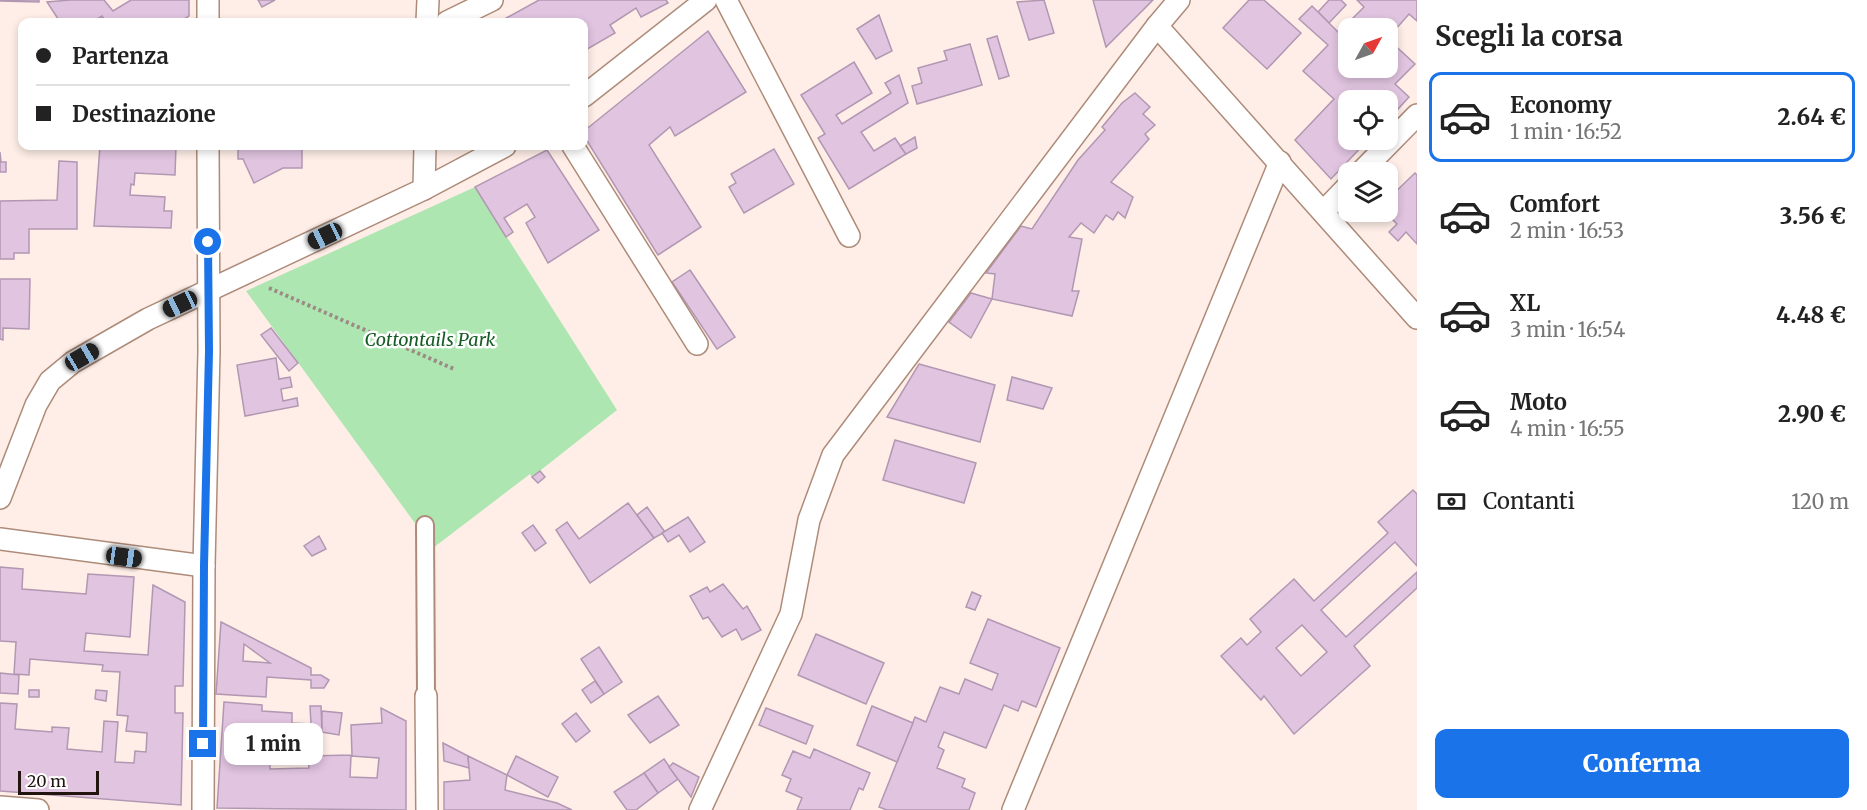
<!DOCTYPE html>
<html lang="it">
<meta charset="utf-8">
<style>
:root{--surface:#fff;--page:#f2f2f2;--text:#222;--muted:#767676;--line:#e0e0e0;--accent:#1a73e8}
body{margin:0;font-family:Merriweather,serif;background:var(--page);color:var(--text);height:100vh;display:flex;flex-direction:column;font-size:22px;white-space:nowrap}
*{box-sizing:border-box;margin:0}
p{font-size:20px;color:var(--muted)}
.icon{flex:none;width:33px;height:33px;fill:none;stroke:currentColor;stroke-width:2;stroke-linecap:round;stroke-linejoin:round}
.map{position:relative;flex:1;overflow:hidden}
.details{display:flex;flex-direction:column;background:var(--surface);width:450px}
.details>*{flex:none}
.banner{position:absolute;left:18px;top:18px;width:570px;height:132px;border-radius:12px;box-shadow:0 3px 9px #0003;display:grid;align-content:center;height:132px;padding:0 18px;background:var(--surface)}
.needle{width:39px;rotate:50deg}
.controls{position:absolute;left:1338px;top:18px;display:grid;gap:12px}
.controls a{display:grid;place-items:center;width:60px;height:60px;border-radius:12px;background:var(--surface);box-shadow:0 3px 9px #0003;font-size:30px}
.scale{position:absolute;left:18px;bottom:15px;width:81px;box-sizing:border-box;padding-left:6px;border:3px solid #22150f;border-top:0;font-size:16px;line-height:21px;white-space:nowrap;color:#22150f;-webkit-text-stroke:4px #fff;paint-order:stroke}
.end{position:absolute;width:27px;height:27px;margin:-14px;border:8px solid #1a73e8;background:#fff;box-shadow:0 0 0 3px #fff}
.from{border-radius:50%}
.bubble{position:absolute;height:42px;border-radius:12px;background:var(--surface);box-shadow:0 3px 9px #0003;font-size:20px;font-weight:800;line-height:42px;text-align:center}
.car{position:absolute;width:18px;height:36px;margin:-18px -9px;border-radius:8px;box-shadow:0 0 4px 2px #0007;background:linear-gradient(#222 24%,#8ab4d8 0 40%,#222 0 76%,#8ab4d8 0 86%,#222 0)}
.banner b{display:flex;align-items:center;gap:21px;height:57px;font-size:22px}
.banner b+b{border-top:2px solid var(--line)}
.banner i{width:15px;height:15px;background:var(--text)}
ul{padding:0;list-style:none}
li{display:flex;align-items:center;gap:18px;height:90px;margin:0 12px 9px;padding:0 6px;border:3px solid transparent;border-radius:12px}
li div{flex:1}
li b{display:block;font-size:22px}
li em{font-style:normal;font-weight:800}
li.active{border-color:var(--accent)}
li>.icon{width:54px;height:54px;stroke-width:1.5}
h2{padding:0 18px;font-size:27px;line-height:72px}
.pay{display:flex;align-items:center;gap:15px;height:66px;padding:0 18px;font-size:22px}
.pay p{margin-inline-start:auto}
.cta{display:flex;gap:12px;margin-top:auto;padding:12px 18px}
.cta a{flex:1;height:69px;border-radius:12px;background:var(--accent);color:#fff;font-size:24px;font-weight:800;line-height:69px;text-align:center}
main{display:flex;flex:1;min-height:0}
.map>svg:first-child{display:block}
.green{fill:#aee6b1}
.building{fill:#e1c4e0;stroke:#b297b2;stroke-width:1.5;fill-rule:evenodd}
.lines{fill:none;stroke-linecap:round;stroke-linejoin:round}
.pedestrian-casing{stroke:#ae8b79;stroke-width:20}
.minor-casing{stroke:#ae8b79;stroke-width:24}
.path{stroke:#9a8b85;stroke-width:4;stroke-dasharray:3 3;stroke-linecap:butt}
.pedestrian{stroke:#fff;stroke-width:16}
.minor{stroke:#fff;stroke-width:21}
.route{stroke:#1a73e8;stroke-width:8}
.labels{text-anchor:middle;stroke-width:5;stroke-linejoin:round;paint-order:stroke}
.park-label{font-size:18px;font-style:italic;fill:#165c24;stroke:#fff}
</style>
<main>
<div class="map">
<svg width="1417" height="810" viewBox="0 0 1417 810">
<rect width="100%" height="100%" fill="#feeee7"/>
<path class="green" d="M 475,187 L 617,410 L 532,477 L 530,474 L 433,548 L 246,291 Z"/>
<g class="building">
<path d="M 0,0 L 39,0 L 39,2 L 0,1 Z"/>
<path d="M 70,0 L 104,0 L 113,11 L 131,0 L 189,0 L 189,16 L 179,22 L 106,22 L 102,16 L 92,22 L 60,22 L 47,2 Z"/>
<path d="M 258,0 L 275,0 L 262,7 Z"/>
<path d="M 539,0 L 666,0 L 668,3 L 641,17 L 636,8 L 610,25 L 615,33 L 584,51 L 584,22 L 499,22 Z"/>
<path d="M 1044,0 L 1054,33 L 1029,40 L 1017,2 Z"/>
<path d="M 1093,0 L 1153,0 L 1106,47 Z"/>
<path d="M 1249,0 L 1264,0 L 1301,33 L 1267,69 L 1223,28 Z"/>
<path d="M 1329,0 L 1341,0 L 1346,5 L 1329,23 L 1318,12 Z"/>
<path d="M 1357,0 L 1417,0 L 1417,21 L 1409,14 L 1388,38 L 1388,28 L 1348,28 L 1348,31 L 1344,27 L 1364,7 Z"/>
<path d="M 1312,6 L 1348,42 L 1348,68 L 1388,68 L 1388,39 L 1415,64 L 1395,84 L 1409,97 L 1388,120 L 1388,100 L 1348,100 L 1348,140 L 1368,140 L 1331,179 L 1295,140 L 1334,99 L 1303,71 L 1328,45 L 1299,19 Z"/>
<path d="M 879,15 L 892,51 L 876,59 L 857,29 Z"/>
<path d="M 708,31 L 746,92 L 675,136 L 670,127 L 649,145 L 701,227 L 658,255 L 584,136 L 584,131 Z"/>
<path d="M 997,36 L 1009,76 L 999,79 L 987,39 Z"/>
<path d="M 970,44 L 982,85 L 917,104 L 912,86 L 922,83 L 918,68 L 947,60 L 944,51 Z"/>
<path d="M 854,62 L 872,93 L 836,115 L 842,124 L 891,93 L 885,83 L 899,75 L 908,103 L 861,132 L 874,151 L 895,138 L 906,154 L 849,189 L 818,138 L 825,134 L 801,95 Z"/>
<path d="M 1135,93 L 1150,107 L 1143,114 L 1155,125 L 1145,134 L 1149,139 L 1111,182 L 1133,197 L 1125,218 L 1118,212 L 1113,220 L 1106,215 L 1094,233 L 1081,223 L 1069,237 L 1082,239 L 1072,291 L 1079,291 L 1072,316 L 992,299 L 995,274 L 986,273 L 1021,226 L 1032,229 L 1078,160 L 1105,130 L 1102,127 L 1122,103 Z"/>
<path d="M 915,137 L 917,148 L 906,154 L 900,146 Z"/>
<path d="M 100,146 L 176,146 L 175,175 L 135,173 L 134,185 L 131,184 L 130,195 L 165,197 L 164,211 L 172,211 L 171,228 L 94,226 Z"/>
<path d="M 238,146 L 302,146 L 302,168 L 283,168 L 254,183 L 243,159 L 238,159 Z"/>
<path d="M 774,149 L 794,184 L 744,213 L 729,187 L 736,183 L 731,174 Z"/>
<path d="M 547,150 L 599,230 L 548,263 L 526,223 L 535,217 L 527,204 L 504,218 L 513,232 L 506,237 L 475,187 Z"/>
<path d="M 0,152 L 1,162 L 6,162 L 6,172 L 0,172 Z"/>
<path d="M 59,161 L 77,162 L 77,229 L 29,229 L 29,253 L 14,253 L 14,259 L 0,259 L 0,201 L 57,200 Z"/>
<path d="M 1415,173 L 1417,175 L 1417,244 L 1406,232 L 1398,241 L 1389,232 L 1397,224 L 1385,212 L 1388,212 L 1388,199 Z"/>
<path d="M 690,270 L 735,337 L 717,349 L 672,282 Z"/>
<path d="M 0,279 L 30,279 L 29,329 L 3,328 L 3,340 L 0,339 Z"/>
<path d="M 971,293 L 992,299 L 971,338 L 949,322 Z"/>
<path d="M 271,328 L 298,363 L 289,371 L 261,335 Z"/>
<path d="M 276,358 L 279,379 L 290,377 L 292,387 L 281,389 L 283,401 L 297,398 L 298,406 L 245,416 L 237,365 Z"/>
<path d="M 919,364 L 995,385 L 980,442 L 887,417 Z"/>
<path d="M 1012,377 L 1052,388 L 1043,409 L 1007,400 Z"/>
<path d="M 895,440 L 976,463 L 964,503 L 883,480 Z"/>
<path d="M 540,471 L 545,477 L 538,483 L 532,477 Z"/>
<path d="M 1413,490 L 1417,494 L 1417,566 L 1395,542 L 1321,610 L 1346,637 L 1417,572 L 1417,588 L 1354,646 L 1370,666 L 1294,734 L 1264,696 L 1261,700 L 1221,656 L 1241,638 L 1247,645 L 1261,632 L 1250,619 L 1294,579 L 1314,601 L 1388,533 L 1378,522 ZM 1302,625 L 1327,652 L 1301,676 L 1276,648 Z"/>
<path d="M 628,503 L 654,538 L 590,583 L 556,530 L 567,522 L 579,539 Z"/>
<path d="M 647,507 L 665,532 L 654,538 L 637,515 Z"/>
<path d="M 688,517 L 705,542 L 690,552 L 679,535 L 668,542 L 662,533 Z"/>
<path d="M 533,525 L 546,543 L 535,551 L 522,533 Z"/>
<path d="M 319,536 L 326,549 L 312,556 L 304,546 Z"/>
<path d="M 0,567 L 23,569 L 22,589 L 86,594 L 88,574 L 134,577 L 130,637 L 86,633 L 84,651 L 148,655 L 153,585 L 185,602 L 183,686 L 175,686 L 175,713 L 183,713 L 181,805 L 0,791 L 0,703 L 17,704 L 15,729 L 52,732 L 52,727 L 69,728 L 67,749 L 102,752 L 104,721 L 118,722 L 115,762 L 134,763 L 135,751 L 146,752 L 147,733 L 126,731 L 128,716 L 117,715 L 120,672 L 102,671 L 103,665 L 30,659 L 29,675 L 14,674 L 16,642 L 0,641 Z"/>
<path d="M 723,584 L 743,609 L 747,606 L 761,630 L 742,640 L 736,629 L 722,637 L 708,617 L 703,619 L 690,596 L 707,587 L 710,592 Z"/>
<path d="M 972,592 L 981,596 L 975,610 L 966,607 Z"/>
<path d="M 988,619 L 1060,648 L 1036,707 L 1022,701 L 1018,711 L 1004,705 L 986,748 L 944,732 L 938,747 L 944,750 L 937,768 L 965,779 L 962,787 L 975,793 L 969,810 L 887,810 L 879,807 L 915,717 L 926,722 L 940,687 L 959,694 L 965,679 L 992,690 L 998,674 L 970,663 Z"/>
<path d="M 221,622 L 311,668 L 311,675 L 321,675 L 329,680 L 324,688 L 311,688 L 311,680 L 267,677 L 266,697 L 216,694 ZM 244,644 L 270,663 L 243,661 Z"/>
<path d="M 816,634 L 884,663 L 866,704 L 798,675 Z"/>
<path d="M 599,647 L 622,682 L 604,694 L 581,659 Z"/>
<path d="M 0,673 L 19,675 L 18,694 L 0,693 Z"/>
<path d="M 595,681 L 604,694 L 591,703 L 582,690 Z"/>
<rect x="29" y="690" width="10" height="7"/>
<path d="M 96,690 L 107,691 L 106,701 L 95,699 Z"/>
<path d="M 658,696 L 679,725 L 650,743 L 628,715 Z"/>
<path d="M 224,702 L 262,705 L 262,711 L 292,713 L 292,723 L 311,724 L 310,706 L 321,706 L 322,732 L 293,733 L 293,738 L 269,739 L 270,769 L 309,768 L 308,756 L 352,755 L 351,725 L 382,723 L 381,708 L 406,721 L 406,810 L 217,808 ZM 351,756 L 379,758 L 377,778 L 350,777 Z"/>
<path d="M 872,706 L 913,723 L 897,762 L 857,745 Z"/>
<path d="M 766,708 L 813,726 L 806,744 L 759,725 Z"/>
<path d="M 322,711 L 342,713 L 339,735 L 322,732 Z"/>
<path d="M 576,713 L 590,731 L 576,742 L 562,724 Z"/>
<path d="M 443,743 L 468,756 L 469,768 L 444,761 Z"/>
<path d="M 814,749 L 870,773 L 863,790 L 859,788 L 850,810 L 797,810 L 802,798 L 786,791 L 791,779 L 782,775 L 793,751 L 810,758 Z"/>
<path d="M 468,756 L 507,775 L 505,790 L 557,803 L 572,810 L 444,810 L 444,782 L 470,780 Z"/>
<path d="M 516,756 L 558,777 L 548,797 L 507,775 Z"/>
<path d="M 664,759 L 678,779 L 658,793 L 644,773 Z"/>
<path d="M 673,763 L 699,777 L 691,797 L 669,767 Z"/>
<path d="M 644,773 L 658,793 L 636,810 L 627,810 L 614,792 Z"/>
</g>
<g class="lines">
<defs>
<path id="pedestrian" d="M 425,525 L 426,696"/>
<g id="minor">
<path d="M 726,0 L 849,236"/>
<path d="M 208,22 L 208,0"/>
<path d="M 427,22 L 428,0"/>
<path d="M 447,22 L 492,0"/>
<path d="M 1157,26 L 1417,318"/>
<path d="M 584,96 L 706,0"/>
<path d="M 573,146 L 697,344"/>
<path d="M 1361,172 L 1417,115"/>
<path d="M 424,189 L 425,146"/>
<path d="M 1323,212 L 1348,186"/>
<path d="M 0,498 L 36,405 L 50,381 L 73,362 L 148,319 L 424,189 L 505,146"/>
<path d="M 0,539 L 204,566"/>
<path d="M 426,696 L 427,810"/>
<path d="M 0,807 L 38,810"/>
<path d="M 203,810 L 204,566 L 209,351 L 208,146"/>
<path d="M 700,810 L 791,614 L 809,520 L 833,455 L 1157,26 L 1179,0"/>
<path d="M 1013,810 L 1280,162"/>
</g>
</defs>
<use href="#pedestrian" class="pedestrian-casing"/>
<use href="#minor" class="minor-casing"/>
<path class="path" d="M 269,288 L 454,369"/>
<use href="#pedestrian" class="pedestrian"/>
<use href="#minor" class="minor"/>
</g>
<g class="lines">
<path class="route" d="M 203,744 L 204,566 L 209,351 L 208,242"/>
</g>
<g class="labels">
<g class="park-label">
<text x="430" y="346">Cottontails Park</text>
</g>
</g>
</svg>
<div class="controls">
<a><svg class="needle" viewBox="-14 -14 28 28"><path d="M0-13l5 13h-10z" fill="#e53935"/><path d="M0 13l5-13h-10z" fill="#767676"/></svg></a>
<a><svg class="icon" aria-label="locate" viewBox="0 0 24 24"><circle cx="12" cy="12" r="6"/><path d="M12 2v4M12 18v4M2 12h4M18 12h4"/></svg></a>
<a><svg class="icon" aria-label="layers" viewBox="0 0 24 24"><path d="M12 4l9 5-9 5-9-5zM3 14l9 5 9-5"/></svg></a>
</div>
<div class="scale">20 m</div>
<i class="end from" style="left:208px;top:242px"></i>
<i class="end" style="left:203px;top:744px"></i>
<div class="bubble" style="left:224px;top:723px;width:99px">1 min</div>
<i class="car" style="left:325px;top:236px;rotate:245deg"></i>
<i class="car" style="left:180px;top:304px;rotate:245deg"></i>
<i class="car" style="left:82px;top:357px;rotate:60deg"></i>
<i class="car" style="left:124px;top:557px;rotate:98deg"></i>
<div class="banner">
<b><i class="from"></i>Partenza</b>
<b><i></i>Destinazione</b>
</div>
</div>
<section class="details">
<h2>Scegli la corsa</h2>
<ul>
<li class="active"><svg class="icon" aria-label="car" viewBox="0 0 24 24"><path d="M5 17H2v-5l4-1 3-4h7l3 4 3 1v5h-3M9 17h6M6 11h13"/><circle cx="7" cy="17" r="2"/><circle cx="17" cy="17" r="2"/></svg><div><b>Economy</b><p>1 min · 16:52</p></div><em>2.64 €</em></li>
<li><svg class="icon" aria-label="car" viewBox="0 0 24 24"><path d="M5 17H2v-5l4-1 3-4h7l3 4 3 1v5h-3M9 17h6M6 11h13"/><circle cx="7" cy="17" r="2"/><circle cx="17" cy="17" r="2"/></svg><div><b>Comfort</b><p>2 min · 16:53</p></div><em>3.56 €</em></li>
<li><svg class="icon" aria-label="car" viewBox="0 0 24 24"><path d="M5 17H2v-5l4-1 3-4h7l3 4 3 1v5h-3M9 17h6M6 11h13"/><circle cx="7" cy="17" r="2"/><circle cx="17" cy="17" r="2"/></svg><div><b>XL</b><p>3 min · 16:54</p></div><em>4.48 €</em></li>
<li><svg class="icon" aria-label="car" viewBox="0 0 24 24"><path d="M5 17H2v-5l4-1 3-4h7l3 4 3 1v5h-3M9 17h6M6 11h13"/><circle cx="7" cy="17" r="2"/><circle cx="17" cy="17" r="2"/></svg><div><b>Moto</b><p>4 min · 16:55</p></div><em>2.90 €</em></li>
</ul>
<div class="pay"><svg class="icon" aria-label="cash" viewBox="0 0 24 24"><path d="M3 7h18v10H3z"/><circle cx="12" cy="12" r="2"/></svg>Contanti<p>120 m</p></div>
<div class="cta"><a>Conferma</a></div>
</section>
</main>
